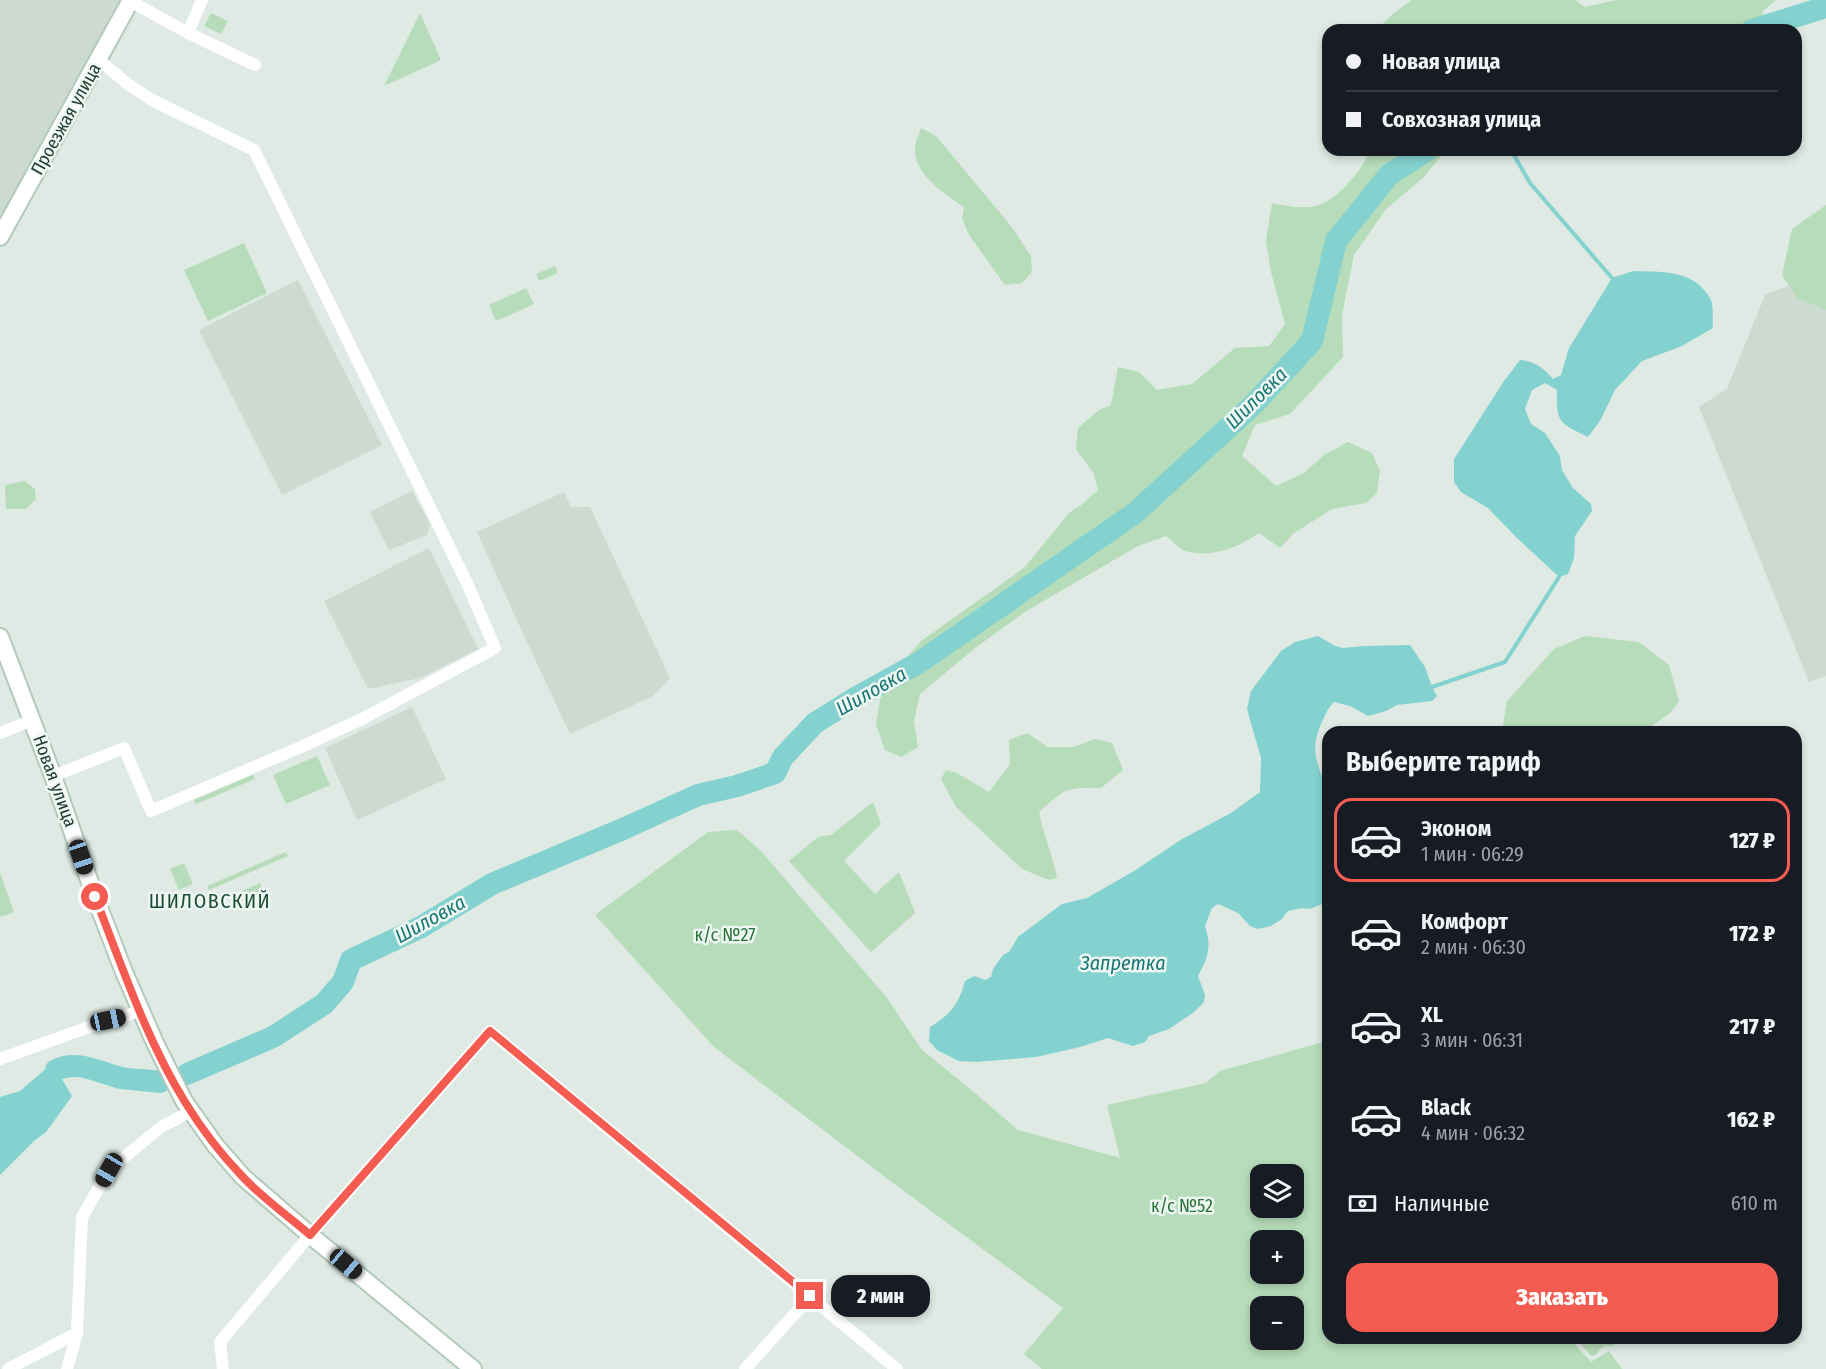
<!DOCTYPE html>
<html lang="ru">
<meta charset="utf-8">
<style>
:root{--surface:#171b24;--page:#20242c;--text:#f1f3f6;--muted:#9ea1a6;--line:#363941;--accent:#f55c51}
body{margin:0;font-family:"Fira Sans Condensed",sans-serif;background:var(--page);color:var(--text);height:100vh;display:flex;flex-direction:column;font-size:22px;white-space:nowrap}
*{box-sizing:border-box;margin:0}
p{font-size:20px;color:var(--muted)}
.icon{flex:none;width:33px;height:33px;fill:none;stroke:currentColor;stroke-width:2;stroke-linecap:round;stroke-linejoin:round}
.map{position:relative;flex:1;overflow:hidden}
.details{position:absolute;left:1322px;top:726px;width:480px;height:618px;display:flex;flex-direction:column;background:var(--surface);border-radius:18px;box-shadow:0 3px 9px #0003}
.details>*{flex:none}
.guide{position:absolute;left:1322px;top:24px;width:480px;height:132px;border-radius:18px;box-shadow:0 3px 9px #0003;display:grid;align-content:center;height:132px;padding:0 24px;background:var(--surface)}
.fabs{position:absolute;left:1250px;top:1164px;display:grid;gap:12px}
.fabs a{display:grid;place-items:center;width:54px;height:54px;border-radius:12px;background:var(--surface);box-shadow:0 3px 9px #0003;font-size:30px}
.end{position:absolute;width:27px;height:27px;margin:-14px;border:8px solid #f55c51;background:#fff;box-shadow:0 0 0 3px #fff}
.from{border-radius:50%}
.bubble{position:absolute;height:42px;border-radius:18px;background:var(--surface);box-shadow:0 3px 9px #0003;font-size:20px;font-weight:800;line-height:42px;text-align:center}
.car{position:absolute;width:18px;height:36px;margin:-18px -9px;border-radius:8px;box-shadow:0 0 4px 2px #0007;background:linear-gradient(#222 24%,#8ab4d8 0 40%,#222 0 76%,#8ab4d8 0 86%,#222 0)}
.guide b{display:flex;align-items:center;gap:21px;height:57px;font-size:22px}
.guide b+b{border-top:2px solid var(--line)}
.guide i{width:15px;height:15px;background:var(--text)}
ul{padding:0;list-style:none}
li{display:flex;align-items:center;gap:18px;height:84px;margin:0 12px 9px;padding:0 12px;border:3px solid transparent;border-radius:18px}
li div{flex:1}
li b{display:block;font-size:22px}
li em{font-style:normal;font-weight:800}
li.current{border-color:var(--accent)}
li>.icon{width:54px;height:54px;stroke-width:1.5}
h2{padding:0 24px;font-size:27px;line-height:72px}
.pay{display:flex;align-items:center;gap:15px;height:66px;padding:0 24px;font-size:22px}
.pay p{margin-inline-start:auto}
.primary-button{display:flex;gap:12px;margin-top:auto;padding:12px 24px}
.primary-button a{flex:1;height:69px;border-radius:18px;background:var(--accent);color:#fff;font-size:24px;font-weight:800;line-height:69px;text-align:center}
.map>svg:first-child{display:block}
.built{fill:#ccdad1}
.green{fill:#b6dcb9;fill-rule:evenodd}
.water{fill:#84d2d0}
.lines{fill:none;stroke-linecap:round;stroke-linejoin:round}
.stream{stroke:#84d2d0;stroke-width:4}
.river{stroke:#84d2d0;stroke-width:22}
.secondary-casing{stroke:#b1cabc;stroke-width:20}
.street{stroke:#fff;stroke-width:12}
.secondary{stroke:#fff;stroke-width:16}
.route{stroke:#f55c51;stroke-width:8}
.labels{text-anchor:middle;stroke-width:5;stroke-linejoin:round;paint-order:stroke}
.street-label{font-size:18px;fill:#1f3a2e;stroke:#eef7f1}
.park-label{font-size:18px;fill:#297238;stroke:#eef7f1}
.water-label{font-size:20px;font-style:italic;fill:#187776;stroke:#eef7f1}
.neighbourhood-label{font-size:20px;letter-spacing:1.5px;fill:#1b4c37;stroke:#eef7f1}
</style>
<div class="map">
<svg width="1826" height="1369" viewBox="0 0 1826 1369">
<rect width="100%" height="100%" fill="#deeae3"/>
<g class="built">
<path d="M 0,0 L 125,0 L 0,235 Z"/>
<path d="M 1826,270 L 1826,676 L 1809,682 L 1699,407 L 1727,389 L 1765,295 Z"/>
<path d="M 298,280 L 382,445 L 282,495 L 199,330 Z"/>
<path d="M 412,491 L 430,524 L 427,535 L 389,550 L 370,512 Z"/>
<path d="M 564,492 L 571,507 L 590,507 L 670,678 L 653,696 L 570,734 L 519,625 L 477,532 Z"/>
<path d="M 429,548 L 478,649 L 420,678 L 368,689 L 324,601 Z"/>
<path d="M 412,707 L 446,779 L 357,820 L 325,748 Z"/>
</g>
<g class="green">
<path d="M 1412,0 L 1575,0 L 1585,7 L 1617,0 L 1776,0 L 1763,11 L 1759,30 L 1376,30 L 1394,13 Z"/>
<path d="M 211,13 L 228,21 L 221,34 L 204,26 Z"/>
<path d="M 420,13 L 441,60 L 384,86 Z"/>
<path d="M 921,128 L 936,136 L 1011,226 L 1031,256 L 1032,272 L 1022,283 L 1005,285 L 969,235 L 962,218 L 964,207 C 945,194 916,176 915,151 C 914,144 919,135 921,128 Z"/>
<path d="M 1370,150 L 1446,150 L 1424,177 L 1386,209 L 1354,255 L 1342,315 L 1343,357 L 1290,414 L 1255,425 L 1242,456 L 1276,486 L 1304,473 L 1324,455 L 1348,442 L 1372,453 L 1380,471 L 1377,493 L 1366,503 L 1332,509 L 1294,533 L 1280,548 L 1259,533 C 1238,548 1211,558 1185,551 C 1179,549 1172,540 1166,536 L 1138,546 L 1023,613 L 974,649 L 920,694 L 914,721 L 918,747 L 901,757 L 885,750 L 876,724 L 880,700 L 899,667 L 921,641 L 1024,568 L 1070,512 L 1080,506 L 1098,490 L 1094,474 L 1076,449 L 1078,428 L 1099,410 L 1111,405 L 1118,367 L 1139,372 L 1157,390 L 1192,384 L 1235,348 L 1269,346 L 1285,324 L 1271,272 L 1266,241 L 1272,203 C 1287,206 1305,210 1319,205 C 1338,199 1364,168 1370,150 Z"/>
<path d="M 1826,205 L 1826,310 L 1797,298 L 1782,275 L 1792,229 Z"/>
<path d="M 244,243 L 267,293 L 208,321 L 184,270 Z"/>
<path d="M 555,266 L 558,273 L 539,281 L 536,274 Z"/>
<path d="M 526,288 L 534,304 L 496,321 L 489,305 Z"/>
<path d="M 25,481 L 35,489 L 36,499 L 26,509 L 6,509 L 5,485 Z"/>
<path d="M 1585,636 L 1639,642 L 1669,665 L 1679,701 L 1670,713 L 1643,732 L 1502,732 L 1507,701 L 1554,649 Z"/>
<path d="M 1027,733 L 1048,747 L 1074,747 L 1095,739 L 1112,743 L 1123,770 L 1101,788 C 1065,787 1065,789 1039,812 C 1043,835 1053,855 1057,878 L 1049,880 L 1022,869 L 956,807 L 941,779 L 946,770 L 957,773 L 989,792 L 1010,764 L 1009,740 Z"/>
<path d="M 317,756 L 330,785 L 286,804 L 273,775 Z"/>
<path d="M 253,775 L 255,779 L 196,804 L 194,800 Z"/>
<path d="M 873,802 L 881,824 L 844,861 L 875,894 L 899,872 L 915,913 L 871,952 L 789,861 L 818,837 L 831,835 Z"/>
<path d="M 737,830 L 761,851 L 887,998 L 922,1050 L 968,1087 L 1018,1130 L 1120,1158 L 1107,1105 L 1206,1083 L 1220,1071 L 1327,1041 L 1328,1338 L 1569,1338 L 1591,1362 L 1609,1351 L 1622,1369 L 1042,1369 L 1024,1354 L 1063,1308 L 893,1183 L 714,1047 L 595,915 L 708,832 ZM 1260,1174 L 1293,1174 L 1293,1208 L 1260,1208 ZM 1260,1240 L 1293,1240 L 1293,1274 L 1260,1274 ZM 1260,1306 L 1293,1306 L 1293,1340 L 1260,1340 Z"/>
<path d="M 286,852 L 288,856 L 209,890 L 207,886 Z"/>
<path d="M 184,863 L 193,884 L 179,890 L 170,869 Z"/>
<path d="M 0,873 L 14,912 L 0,917 Z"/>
<path d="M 260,883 L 264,893 L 246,901 L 242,891 Z"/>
<path d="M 1576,1338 L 1621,1338 L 1613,1346 C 1604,1345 1600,1348 1596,1355 L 1591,1356 Z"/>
</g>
<g class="water">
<path d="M 1633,271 C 1662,272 1695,269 1711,300 C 1714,307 1712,320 1713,328 L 1682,346 L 1642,361 L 1615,390 L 1600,421 L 1588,437 C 1560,423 1556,424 1557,390 L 1545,383 L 1532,390 L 1525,409 L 1531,424 L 1545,433 L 1560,456 L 1562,470 L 1573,488 L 1591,504 L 1592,511 L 1575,536 L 1574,558 L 1568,574 L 1559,577 L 1516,537 L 1488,508 L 1461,492 L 1454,482 L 1454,459 L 1504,381 L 1520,360 C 1534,361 1544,368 1553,379 L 1561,375 L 1569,348 L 1612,278 Z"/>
<path d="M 1318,636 L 1335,646 L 1343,648 L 1364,646 L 1410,645 L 1425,667 L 1432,687 L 1437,696 L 1432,701 L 1397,705 L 1386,711 L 1368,716 L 1350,706 L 1334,702 C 1328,708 1325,715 1322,722 C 1311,745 1315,759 1324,782 L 1327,784 L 1327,902 L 1310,909 L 1302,908 L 1288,911 L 1282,919 L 1271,926 L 1258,929 L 1250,926 L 1238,913 L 1218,904 L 1212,908 L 1205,926 C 1212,948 1208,957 1198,976 L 1205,995 L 1204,1002 L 1194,1012 L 1169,1029 L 1149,1036 L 1145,1042 L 1133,1046 L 1108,1038 L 1080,1047 L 1036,1057 L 977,1062 L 959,1061 L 937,1050 L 929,1041 L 930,1027 C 950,1015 959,1004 965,981 L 974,976 L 985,980 L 991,977 L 993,969 L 1003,955 L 1009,952 L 1018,937 L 1062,904 L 1087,898 L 1134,871 L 1182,839 L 1231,813 L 1260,792 L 1261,758 L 1247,709 L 1251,691 L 1281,651 L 1295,642 Z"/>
<path d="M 77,1058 L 84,1067 L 68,1070 L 62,1079 L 72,1096 L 46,1132 L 34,1141 L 0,1175 L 0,1097 L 20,1091 L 48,1067 Z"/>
</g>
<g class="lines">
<g class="stream">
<path d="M 1511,150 L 1530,183 L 1612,278"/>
<path d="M 1432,687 L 1505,662 L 1559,577"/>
</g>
<g class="river">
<path d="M 1752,30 L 1826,7"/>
<path d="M 56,1070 C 78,1059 100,1073 121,1078 C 134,1080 147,1080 160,1082"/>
<path d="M 187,1074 L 273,1037 L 324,1004 L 343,982 L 351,960 L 421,927 L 492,884 L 623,829 L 698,795 L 737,786 L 775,773 L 783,757 L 815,723 L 855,698 L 920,662 L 1135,513 L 1254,404 L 1312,341 L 1336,241 L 1389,175 L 1427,150"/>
</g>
<defs>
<g id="secondary">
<path d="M 0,237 L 131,0"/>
<path d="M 0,637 L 53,776 L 95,897 L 124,972 L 155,1043 L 184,1101 L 215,1145 L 243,1177 L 310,1235 L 473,1369"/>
</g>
</defs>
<use href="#secondary" class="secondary-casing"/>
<g class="street">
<path d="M 130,1 L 188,33 L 255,65"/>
<path d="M 188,33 L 202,0"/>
<path d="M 0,733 L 33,720"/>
<path d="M 53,776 L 124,748 L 151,811 L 303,746 L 362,719 L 495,648 L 467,583 L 254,150 L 152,100 L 129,85 L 99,60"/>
<path d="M 0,1059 L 108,1020 L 127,1016 L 140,1009"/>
<path d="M 8,1369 L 77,1333 L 82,1217 L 109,1170 L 161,1127 L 191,1111"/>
<path d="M 67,1369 L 77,1333"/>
<path d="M 223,1369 L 220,1342 L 310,1235 L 490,1031 L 897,1369"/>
<path d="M 745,1369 L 810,1297"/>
</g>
<use href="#secondary" class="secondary"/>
</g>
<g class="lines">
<path class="route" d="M 95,897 C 122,966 146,1039 185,1102 C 201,1128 220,1153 241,1175 C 261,1197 287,1215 310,1235 L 490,1031 L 810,1296"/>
</g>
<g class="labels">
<g class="street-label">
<text transform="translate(66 119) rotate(-61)" y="6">Проезжая улица</text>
<text transform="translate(55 781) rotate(70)" y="6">Новая улица</text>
</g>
<g class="park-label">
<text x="725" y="941">к/с №27</text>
<text x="1182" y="1212">к/с №52</text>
</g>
<g class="water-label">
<text transform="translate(1256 398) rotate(-45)" y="7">Шиловка</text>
<text transform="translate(871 691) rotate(-30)" y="7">Шиловка</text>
<text transform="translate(430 919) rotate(-29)" y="7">Шиловка</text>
<text x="1123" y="970">Запретка</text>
</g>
<g class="neighbourhood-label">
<text x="210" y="908">ШИЛОВСКИЙ</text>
</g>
</g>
</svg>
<div class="fabs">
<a><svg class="icon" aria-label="layers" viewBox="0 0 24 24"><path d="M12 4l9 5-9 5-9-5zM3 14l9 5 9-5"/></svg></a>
<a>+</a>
<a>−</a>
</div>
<i class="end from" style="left:95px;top:897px"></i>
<i class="end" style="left:810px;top:1296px"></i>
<div class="bubble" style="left:831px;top:1275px;width:99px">2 мин</div>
<i class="car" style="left:81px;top:857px;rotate:161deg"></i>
<i class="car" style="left:108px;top:1020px;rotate:78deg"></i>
<i class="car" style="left:109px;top:1170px;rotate:210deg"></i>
<i class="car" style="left:346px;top:1264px;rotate:130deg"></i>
<div class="guide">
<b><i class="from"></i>Новая улица</b>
<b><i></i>Совхозная улица</b>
</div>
<section class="details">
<h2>Выберите тариф</h2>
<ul>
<li class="current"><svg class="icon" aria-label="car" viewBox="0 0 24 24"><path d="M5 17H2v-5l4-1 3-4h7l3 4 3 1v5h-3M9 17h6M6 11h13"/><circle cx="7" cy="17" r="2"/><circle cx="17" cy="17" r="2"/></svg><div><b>Эконом</b><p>1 мин · 06:29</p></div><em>127 ₽</em></li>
<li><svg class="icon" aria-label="car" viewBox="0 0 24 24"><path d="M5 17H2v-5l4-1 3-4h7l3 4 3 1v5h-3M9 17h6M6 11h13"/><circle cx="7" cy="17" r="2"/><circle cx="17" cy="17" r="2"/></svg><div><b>Комфорт</b><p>2 мин · 06:30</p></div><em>172 ₽</em></li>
<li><svg class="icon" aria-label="car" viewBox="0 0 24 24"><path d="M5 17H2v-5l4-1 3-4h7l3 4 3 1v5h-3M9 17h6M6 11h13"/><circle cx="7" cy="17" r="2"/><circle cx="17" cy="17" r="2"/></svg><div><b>XL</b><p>3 мин · 06:31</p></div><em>217 ₽</em></li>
<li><svg class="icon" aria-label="car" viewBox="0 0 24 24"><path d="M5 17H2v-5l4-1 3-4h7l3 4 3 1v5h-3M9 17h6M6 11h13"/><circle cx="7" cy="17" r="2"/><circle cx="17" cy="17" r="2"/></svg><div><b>Black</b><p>4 мин · 06:32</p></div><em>162 ₽</em></li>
</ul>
<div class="pay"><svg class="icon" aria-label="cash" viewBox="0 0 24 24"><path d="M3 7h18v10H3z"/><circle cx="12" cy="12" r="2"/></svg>Наличные<p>610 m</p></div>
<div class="primary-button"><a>Заказать</a></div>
</section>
</div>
